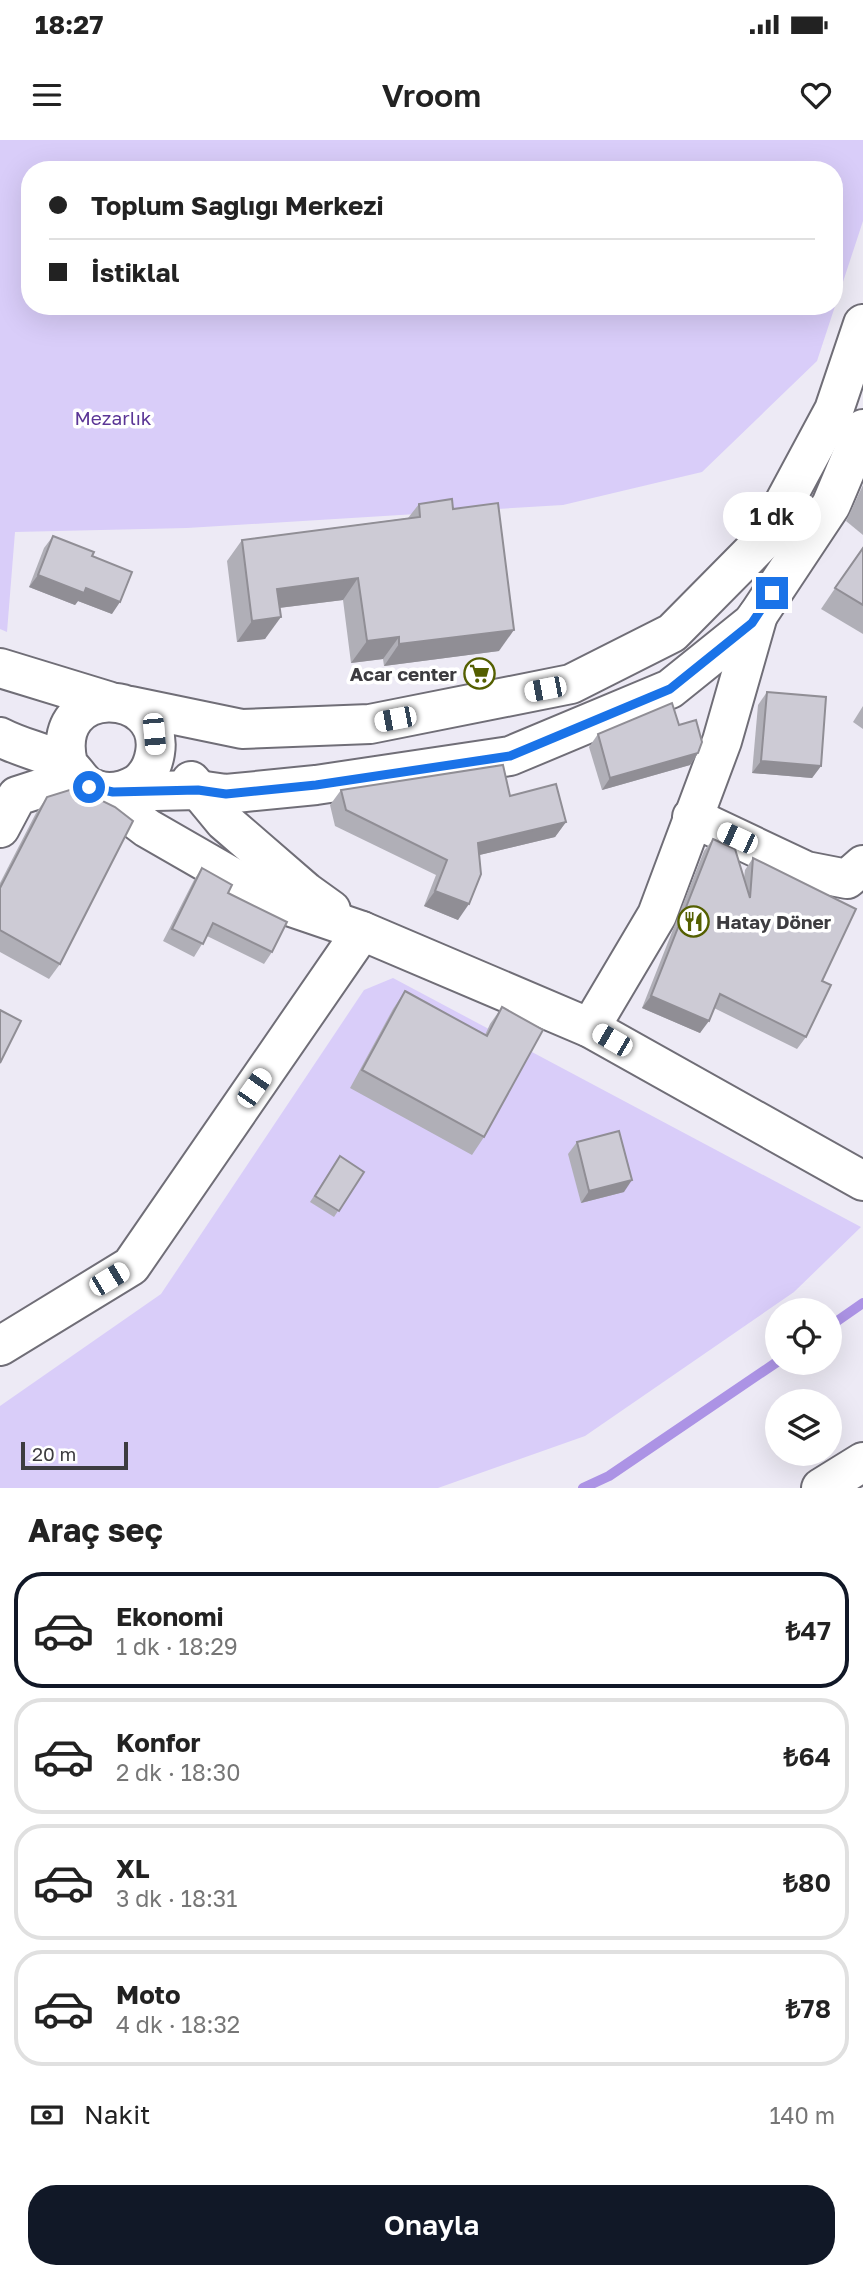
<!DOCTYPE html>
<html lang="tr">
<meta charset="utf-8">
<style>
:root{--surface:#fff;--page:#f2f2f2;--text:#222;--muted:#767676;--line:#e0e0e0;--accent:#111827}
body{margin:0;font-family:"Golos Text",sans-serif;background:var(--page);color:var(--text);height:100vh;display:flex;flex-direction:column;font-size:26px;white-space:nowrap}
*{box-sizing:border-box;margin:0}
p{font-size:23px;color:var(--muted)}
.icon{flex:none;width:38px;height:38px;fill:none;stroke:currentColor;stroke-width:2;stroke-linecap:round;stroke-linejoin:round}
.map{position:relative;height:1348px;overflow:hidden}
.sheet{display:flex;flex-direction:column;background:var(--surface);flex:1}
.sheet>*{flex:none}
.top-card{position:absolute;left:21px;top:21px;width:822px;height:154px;border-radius:28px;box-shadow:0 7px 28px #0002;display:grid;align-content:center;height:154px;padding:0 28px;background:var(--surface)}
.buttons{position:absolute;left:765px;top:1158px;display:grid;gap:14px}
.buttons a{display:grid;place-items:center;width:77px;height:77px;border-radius:50%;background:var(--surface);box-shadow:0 7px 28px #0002;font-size:35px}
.scale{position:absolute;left:21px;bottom:18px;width:107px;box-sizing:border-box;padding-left:7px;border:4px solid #3d3c40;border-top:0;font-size:19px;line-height:24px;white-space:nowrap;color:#3d3c40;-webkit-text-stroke:5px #fff;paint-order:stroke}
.end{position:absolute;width:32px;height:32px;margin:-16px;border:9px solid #1a73e8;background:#fff;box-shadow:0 0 0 4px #fff}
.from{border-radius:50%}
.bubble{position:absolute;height:49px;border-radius:24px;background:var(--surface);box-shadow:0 7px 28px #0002;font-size:23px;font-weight:600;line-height:49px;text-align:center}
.car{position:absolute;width:21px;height:42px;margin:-21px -10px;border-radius:9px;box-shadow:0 0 5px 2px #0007;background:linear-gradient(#fff 24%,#345 0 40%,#fff 0 76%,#345 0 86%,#fff 0)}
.top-card b{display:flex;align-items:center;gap:24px;height:66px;font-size:26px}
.top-card b+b{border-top:2px solid var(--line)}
.top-card i{width:18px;height:18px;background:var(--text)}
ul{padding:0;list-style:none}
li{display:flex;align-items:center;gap:21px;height:116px;margin:0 14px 10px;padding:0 14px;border:4px solid var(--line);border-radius:28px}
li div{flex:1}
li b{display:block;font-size:26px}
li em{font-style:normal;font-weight:600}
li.on{border-color:var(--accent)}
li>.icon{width:63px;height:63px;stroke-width:1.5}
h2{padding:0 28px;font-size:32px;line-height:84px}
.pay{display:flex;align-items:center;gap:18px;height:77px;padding:0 28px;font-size:26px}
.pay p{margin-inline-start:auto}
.action{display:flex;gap:14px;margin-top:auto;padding:14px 28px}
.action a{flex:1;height:80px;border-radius:28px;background:var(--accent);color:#fff;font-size:28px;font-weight:600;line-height:80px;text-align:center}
.status{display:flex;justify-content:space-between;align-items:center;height:49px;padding:0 35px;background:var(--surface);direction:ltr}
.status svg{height:19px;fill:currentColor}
header{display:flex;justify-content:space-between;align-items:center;height:91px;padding:0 28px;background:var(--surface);font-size:32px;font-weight:600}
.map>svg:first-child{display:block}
.green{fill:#d9cdf9;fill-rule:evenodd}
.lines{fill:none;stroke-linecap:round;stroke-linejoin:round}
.stream{stroke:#ac93e5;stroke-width:10}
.minor-casing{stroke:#706e77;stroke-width:42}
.tertiary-casing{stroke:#706e77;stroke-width:42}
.minor{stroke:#fff;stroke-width:38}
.tertiary{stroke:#fff;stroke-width:38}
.wall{fill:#b0afb7}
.shaded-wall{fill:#908e95}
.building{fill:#cdcbd5;stroke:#908e95;stroke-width:2}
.route{stroke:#1a73e8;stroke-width:9}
.labels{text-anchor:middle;stroke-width:7;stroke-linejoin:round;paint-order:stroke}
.park-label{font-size:19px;fill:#5b3696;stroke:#fff}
.poi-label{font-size:19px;font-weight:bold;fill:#3d3c40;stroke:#fff;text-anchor:end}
</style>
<div class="status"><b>18:27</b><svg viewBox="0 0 49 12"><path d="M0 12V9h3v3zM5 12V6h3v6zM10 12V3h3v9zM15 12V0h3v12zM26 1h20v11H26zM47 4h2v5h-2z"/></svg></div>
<header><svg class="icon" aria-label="menu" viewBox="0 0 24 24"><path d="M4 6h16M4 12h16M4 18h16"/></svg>Vroom<svg class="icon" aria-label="heart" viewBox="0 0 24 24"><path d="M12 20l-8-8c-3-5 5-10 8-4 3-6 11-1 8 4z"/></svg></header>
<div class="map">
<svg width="863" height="1348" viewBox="0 0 863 1348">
<rect width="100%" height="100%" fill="#edeaf5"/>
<g class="green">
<path d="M 0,0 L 863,0 L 863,81 L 817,221 L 702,332 L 563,365 L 187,388 L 15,392 L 7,492 L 0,489 ZM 30,30 L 835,30 L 835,166 L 30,166 Z"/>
<path d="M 393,838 L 861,1087 L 794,1152 L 585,1296 L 438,1348 L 0,1348 L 0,1266 L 161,1154 L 364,850 Z"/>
</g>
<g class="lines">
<g class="stream">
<path d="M 830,1186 L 863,1163"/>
<path d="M 583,1348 L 609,1336 L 777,1222"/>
</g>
<defs>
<g id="minor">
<path d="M 692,677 L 806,731 L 847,739 L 863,725"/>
<path d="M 0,688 L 17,656 L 76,637"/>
<path d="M 0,1206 L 131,1126 L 362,791"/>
<path d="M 821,1348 L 863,1322"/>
</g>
<g id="tertiary">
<path d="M 0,528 L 108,561"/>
<path d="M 131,566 L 242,589 L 370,584 L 571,544 L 672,493 L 764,400 L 834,270 L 863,184"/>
<path d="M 0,597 C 21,608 44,612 65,623 C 74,627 79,642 91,648 C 106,655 123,652 137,644 C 148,636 153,625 155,613 C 166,547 48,541 68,624"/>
<path d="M 191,641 L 224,681 L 306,752 L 331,770"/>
<path d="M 97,650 L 147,688 L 274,761 L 362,791 L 590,888 L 863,1041"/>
<path d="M 112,652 L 198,650 L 226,654 L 316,645 L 510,616 L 670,549 L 752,483 L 758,475 L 831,365 L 863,289"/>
<path d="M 590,888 L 657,775 L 722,601 L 758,475"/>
</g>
</defs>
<use href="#minor" class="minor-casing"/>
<use href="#tertiary" class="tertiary-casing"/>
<use href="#minor" class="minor"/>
<use href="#tertiary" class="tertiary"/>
</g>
<g class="wall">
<path d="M 863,345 L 863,395 L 846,381 Z"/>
<path d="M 419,364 L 453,369 L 499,511 L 384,526 L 383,519 L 351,523 L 343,460 L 279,468 L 265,499 L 237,502 L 227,421 L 242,400 L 408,378 Z"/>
<path d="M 53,396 L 92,416 L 112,474 L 78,461 L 75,465 L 29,447 L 44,408 Z"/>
<path d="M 863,407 L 863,494 L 821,469 Z"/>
<path d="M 767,552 L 821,626 L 812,638 L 752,633 L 758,565 Z"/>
<path d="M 863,566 L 863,589 L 853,582 Z"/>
<path d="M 679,585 L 698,613 L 690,625 L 602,650 L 589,607 L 598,594 Z"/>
<path d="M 341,650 L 510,656 L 566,682 L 555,697 L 479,715 L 458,780 L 424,766 L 436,735 L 335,686 L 330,665 Z"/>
<path d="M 47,657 L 60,824 L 49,839 L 0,812 L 0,743 L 36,673 Z"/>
<path d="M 713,699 L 744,738 L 745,730 L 753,718 L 822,841 L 806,897 L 797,909 L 714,868 L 700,893 L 642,868 L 704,711 Z"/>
<path d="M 202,728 L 228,753 L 272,812 L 264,824 L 207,796 L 194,817 L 163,801 L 194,740 Z"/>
<path d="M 405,851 L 485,895 L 490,884 L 502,867 L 484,997 L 472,1015 L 350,948 L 393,869 Z"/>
<path d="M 577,1002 L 624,1052 L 581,1063 L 568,1014 Z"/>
<path d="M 340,1016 L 364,1032 L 334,1077 L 310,1062 Z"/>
</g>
<g class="shaded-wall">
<path d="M 38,435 L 86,448 L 120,462 L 112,474 L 78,461 L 75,465 L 29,447 Z"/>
<path d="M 358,438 L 343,460 L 262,470 L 277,449 Z"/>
<path d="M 281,477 L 265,499 L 237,502 L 252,481 Z"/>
<path d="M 514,490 L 499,511 L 384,526 L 399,504 Z"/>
<path d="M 399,497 L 383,519 L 351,523 L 367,501 Z"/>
<path d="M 698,613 L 690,625 L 602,650 L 610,638 Z"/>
<path d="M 761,621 L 821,626 L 812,638 L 752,633 Z"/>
<path d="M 566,682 L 555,697 L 467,718 L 478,703 Z"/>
<path d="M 435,751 L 469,764 L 458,780 L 424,766 Z"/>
<path d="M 651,856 L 709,881 L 700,893 L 642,868 Z"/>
<path d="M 632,1040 L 624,1052 L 581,1063 L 589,1051 Z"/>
</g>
<g class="building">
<path d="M 452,359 L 453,369 L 498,363 L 514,490 L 399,504 L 399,497 L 367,501 L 358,438 L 277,449 L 281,477 L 252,481 L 242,400 L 420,377 L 419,364 Z"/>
<path d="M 53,396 L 94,412 L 92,416 L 132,432 L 120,462 L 86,448 L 84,453 L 38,435 Z"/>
<path d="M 863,408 L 863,465 L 835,448 Z"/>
<path d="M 767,552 L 826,557 L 821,626 L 761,621 Z"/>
<path d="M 672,563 L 679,585 L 696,580 L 702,602 L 698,613 L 610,638 L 598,594 Z"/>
<path d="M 503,625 L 510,656 L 556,644 L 566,682 L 478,703 L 481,734 L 469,764 L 435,751 L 447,720 L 346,670 L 341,650 Z"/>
<path d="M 76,648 L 115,667 L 133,681 L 60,824 L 0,790 L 0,748 L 47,657 Z"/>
<path d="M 713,699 L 735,709 L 750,758 L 753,718 L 856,769 L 822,841 L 831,845 L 806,897 L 720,854 L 709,881 L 651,856 Z"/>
<path d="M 202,728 L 232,745 L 228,753 L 287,782 L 272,812 L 213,783 L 203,804 L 172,789 Z"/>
<path d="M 405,851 L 487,896 L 502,867 L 543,890 L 484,997 L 362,930 Z"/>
<path d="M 0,870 L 21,881 L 0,923 Z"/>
<path d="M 619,991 L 632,1040 L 589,1051 L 577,1002 Z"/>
<path d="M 340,1016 L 364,1032 L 339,1071 L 315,1056 Z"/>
</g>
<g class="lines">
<path class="route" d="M 89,647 L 113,652 L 198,650 L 226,654 L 316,645 L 510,616 L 670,549 L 752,483 L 772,453"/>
</g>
<defs>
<symbol id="supermarket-ring" viewBox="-11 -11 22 22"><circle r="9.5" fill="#fff" stroke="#545f00" stroke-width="1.5"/><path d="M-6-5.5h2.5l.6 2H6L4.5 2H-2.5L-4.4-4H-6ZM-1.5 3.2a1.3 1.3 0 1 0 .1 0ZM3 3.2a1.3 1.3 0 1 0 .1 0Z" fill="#545f00"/></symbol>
<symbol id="restaurant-ring" viewBox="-11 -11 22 22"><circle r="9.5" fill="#fff" stroke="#545f00" stroke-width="1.5"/><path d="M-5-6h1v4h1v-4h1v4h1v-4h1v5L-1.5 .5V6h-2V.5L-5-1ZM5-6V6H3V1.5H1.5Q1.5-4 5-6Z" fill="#545f00"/></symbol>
</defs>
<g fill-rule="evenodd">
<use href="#supermarket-ring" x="462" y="516" width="35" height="35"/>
<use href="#restaurant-ring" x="676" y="764" width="35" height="35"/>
</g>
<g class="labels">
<g class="park-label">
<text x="113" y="285">Mezarlık</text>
</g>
<g class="poi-label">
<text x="457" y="541">Acar center</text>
<text x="716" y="789" text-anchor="start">Hatay Döner</text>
</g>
</g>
</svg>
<div class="buttons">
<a><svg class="icon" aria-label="locate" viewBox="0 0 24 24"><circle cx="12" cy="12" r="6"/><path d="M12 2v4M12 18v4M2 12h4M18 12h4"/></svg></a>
<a><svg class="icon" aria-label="layers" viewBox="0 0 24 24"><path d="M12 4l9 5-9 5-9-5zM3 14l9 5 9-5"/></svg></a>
</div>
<div class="scale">20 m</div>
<i class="end from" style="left:89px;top:647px"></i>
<i class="end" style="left:772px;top:453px"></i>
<div class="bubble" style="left:723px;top:352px;width:98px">1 dk</div>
<i class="car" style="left:545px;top:549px;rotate:259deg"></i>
<i class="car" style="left:395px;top:579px;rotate:259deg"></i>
<i class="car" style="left:154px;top:594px;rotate:175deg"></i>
<i class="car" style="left:737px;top:698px;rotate:295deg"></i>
<i class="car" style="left:612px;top:900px;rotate:300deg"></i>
<i class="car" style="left:254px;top:948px;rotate:35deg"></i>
<i class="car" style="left:109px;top:1139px;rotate:59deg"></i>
<div class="top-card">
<b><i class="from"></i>Toplum Saglıgı Merkezi</b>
<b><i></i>İstiklal</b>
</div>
</div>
<section class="sheet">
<h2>Araç seç</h2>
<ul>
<li class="on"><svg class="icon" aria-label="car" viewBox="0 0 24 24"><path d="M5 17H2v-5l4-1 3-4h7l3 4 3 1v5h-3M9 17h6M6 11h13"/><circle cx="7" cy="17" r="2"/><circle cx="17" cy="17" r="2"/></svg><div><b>Ekonomi</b><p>1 dk · 18:29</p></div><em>₺47</em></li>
<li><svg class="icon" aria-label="car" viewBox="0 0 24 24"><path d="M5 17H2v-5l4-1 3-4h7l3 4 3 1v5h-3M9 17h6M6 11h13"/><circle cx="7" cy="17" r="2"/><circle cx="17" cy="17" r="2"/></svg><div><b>Konfor</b><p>2 dk · 18:30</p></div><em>₺64</em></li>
<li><svg class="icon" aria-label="car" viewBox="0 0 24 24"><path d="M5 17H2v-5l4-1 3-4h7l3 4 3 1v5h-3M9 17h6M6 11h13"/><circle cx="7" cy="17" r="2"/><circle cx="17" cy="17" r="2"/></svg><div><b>XL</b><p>3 dk · 18:31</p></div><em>₺80</em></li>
<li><svg class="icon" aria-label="car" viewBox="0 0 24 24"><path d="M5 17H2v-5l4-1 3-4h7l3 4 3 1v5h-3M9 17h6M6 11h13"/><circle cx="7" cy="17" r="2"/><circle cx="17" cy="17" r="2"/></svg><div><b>Moto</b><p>4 dk · 18:32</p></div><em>₺78</em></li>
</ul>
<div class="pay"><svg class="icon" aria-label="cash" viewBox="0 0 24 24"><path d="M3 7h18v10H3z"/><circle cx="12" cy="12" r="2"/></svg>Nakit<p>140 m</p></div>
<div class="action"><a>Onayla</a></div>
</section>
